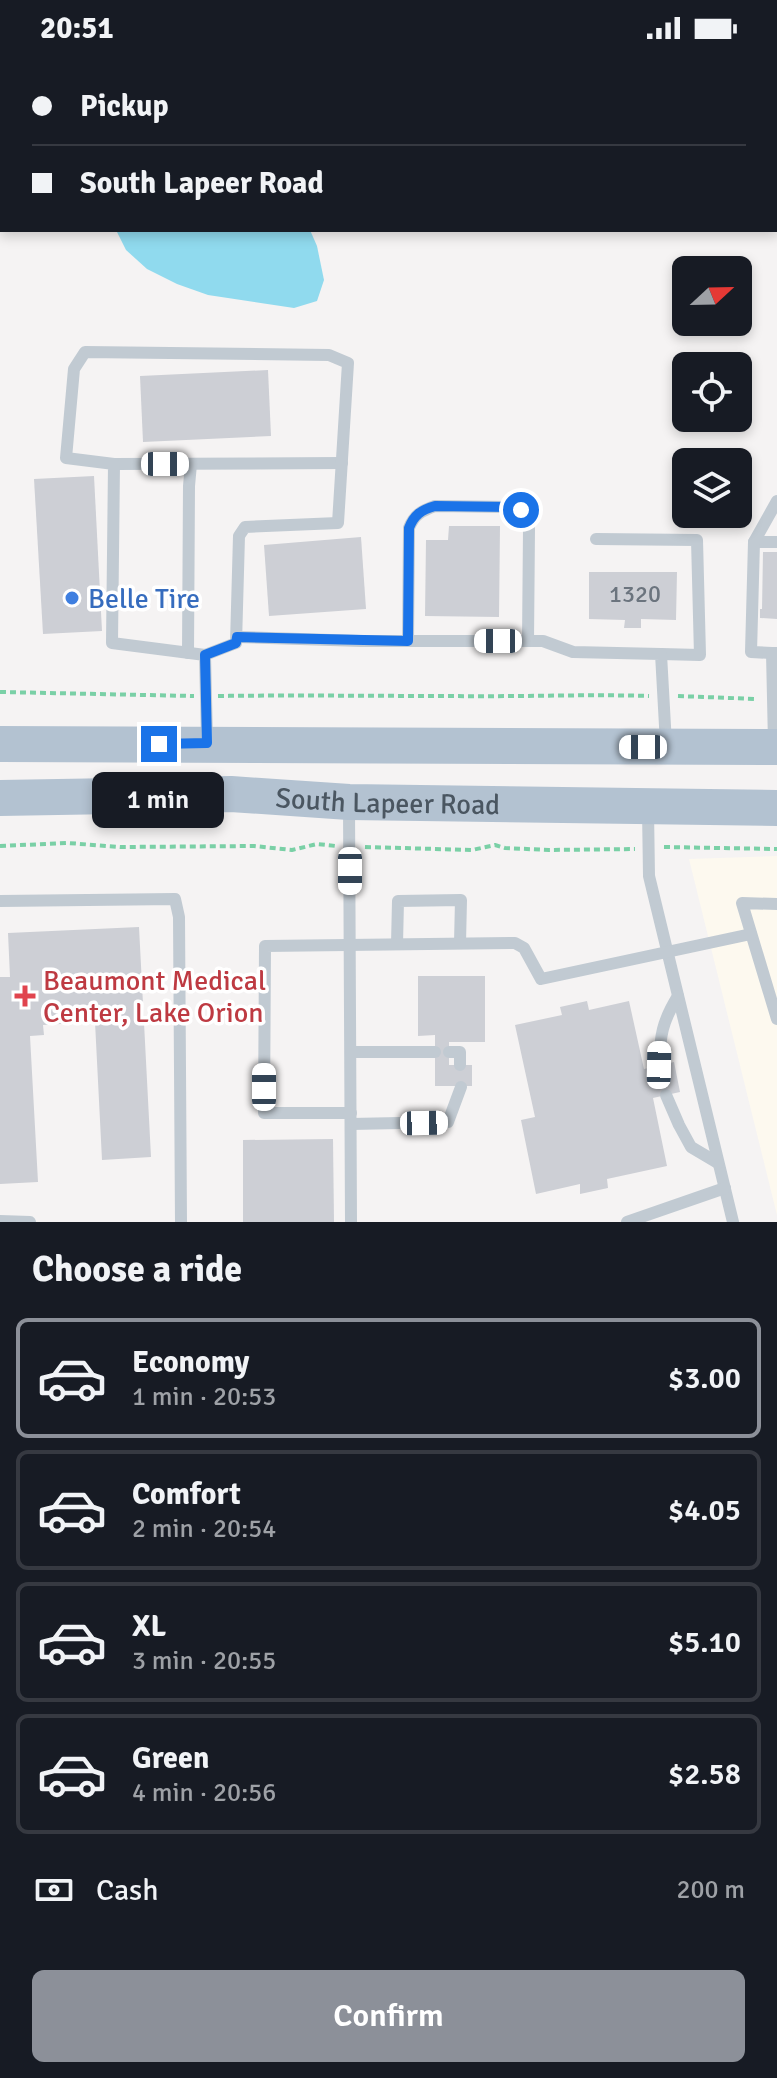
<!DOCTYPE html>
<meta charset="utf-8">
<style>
:root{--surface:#171b24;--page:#242831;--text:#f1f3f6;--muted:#9ea1a6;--line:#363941;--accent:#8c9099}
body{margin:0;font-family:Signika,sans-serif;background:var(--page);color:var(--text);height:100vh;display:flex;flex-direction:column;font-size:30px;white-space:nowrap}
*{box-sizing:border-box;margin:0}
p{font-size:26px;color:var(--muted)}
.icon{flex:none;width:44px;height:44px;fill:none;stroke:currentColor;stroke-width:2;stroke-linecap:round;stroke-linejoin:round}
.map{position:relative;height:1166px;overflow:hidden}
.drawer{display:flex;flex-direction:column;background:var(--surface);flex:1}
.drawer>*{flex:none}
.top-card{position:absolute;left:0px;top:0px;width:778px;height:176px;box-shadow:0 4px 12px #0003;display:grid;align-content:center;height:176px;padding:0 32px;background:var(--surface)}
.needle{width:52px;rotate:68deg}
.tools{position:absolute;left:672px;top:200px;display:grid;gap:16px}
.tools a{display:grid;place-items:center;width:80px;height:80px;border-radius:12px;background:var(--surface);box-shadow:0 4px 12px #0003;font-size:40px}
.end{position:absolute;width:36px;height:36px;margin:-18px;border:10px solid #1a73e8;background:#fff;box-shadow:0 0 0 4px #fff}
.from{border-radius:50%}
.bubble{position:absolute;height:56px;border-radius:12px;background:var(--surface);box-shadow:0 4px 12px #0003;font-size:26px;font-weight:600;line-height:56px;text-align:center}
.car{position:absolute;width:24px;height:48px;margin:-24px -12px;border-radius:10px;box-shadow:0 0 6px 2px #0007;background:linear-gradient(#fff 24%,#345 0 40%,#fff 0 76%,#345 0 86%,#fff 0)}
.top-card b{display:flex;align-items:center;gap:28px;height:76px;font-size:30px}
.top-card b+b{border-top:2px solid var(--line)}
.top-card i{width:20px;height:20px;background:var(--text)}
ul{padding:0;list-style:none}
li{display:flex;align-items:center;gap:24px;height:120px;margin:0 16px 12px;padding:0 16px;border:4px solid var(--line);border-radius:12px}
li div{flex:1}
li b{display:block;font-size:30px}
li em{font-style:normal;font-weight:600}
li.on{border-color:var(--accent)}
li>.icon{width:72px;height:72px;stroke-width:1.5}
h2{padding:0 32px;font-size:36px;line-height:96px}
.pay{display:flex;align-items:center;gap:20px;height:88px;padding:0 32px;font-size:30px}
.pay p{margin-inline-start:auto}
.primary-button{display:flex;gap:16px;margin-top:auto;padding:16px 32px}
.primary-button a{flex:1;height:92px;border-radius:12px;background:var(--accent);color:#fff;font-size:32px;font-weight:600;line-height:92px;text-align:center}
.status{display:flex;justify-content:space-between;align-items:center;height:56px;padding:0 40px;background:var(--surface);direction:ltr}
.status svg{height:22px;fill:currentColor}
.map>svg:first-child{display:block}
.commercial{fill:#fdf9ef}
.water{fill:#90daee}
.building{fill:#cdcfd5}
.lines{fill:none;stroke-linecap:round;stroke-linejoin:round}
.path{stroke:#7ad0a6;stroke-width:4;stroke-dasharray:6 4;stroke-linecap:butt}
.service{stroke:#c1cad2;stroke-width:12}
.primary{stroke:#b3c2d1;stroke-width:36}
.route{stroke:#1a73e8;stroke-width:10}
.shop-dot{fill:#3f7fe0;stroke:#fff;stroke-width:3}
.health-dot{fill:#e0444e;stroke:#fff;stroke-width:3}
.labels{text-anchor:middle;stroke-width:7;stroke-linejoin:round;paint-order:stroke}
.number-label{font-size:24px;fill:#6b747e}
.shop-label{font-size:28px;fill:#366cbe;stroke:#fff;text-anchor:start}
.street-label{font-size:28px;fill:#4a5661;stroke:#fff}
.health-label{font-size:28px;fill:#be3a42;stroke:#fff;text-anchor:start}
</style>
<div class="status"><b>20:51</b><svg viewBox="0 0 49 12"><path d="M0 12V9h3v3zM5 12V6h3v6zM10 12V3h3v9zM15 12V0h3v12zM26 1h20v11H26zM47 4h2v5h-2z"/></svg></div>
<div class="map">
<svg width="777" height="1166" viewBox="0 0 777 1166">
<rect width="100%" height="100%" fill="#f5f3f3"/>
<path class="commercial" d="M 777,800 L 777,1159 L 689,803 Z"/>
<path class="water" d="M 116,174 L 310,174 L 317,190 L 324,224 L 317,245 L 294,252 L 208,239 L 177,228 L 147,213 L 126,194 Z"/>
<g class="building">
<path d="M 268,314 L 271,380 L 143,386 L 140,320 Z"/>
<path d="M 94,420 L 102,575 L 43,578 L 34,423 Z"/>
<path d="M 449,470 L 500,470 L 499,561 L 425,560 L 426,484 L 448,484 Z"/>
<path d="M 361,481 L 366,553 L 269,560 L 264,489 Z"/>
<path d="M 763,496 L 777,496 L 777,563 L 760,562 L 760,553 L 762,553 Z"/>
<path d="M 589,516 L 677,516 L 676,564 L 641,563 L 641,572 L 624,572 L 625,564 L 589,563 Z"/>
<path d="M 139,871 L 151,1101 L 102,1104 L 95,966 L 43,969 L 44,979 L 30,980 L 38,1126 L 0,1128 L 0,921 L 10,921 L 8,877 Z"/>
<path d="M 418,920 L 485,920 L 485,986 L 449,986 L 449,1009 L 472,1009 L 472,1030 L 435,1030 L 435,979 L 418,980 Z"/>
<path d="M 587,945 L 589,954 L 629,945 L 644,1013 L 674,1006 L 680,1036 L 653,1042 L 667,1110 L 607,1123 L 608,1132 L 580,1138 L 580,1128 L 536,1138 L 521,1064 L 535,1061 L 515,969 L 562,959 L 560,951 Z"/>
<path d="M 333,1083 L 334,1166 L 243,1166 L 243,1084 Z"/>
</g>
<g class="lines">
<g class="path">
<path d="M 0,636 L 194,640"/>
<path d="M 218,640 C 296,639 374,640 452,640 C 518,641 584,638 649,640"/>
<path d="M 678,640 L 757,643"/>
<path d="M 0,790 L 68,787 L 120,791 L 254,790 L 292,794 L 317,788 L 336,790"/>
<path d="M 365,791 L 472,794 L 495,789 L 505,792 L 549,794 L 635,793"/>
<path d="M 664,791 L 777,793"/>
</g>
<g class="service">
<path d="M 114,408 L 342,407"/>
<path d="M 596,483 L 697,484 L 700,599 L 661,598"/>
<path d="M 754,486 L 777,486"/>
<path d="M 237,581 L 361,585 L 543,585 L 573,596 L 661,598 L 666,688"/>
<path d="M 408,585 L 409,472 C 414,459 421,455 435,450 L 514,451 C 525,455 526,463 529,473 L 528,585"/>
<path d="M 188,597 L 189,430 L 191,408"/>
<path d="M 772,597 L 751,596 L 754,486 L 777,445"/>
<path d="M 205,599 L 236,587 L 239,480 L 245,471 L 338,467 L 348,307 L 329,299 L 85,296 L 74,313 L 66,402 L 114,408 L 112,587 L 205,599 L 207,684"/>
<path d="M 774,687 L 772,597 L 777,597"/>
<path d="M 349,749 L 351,1166"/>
<path d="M 648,754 L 649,820 L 733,1166"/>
<path d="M 0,845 L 175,843 L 179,861 L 181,1166"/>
<path d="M 777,848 L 742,847 L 777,963"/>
<path d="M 397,888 L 398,845 L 461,844 L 460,887"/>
<path d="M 351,996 L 435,996"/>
<path d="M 449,996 L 460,996 L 460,1009"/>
<path d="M 659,1009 C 660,980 662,966 678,940"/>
<path d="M 666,1039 L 679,1069 L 691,1091 L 718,1107"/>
<path d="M 351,1057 L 264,1057 L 265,890 L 515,887 L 524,892 L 541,923 L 751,878"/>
<path d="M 351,1068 L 448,1066 L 461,1031"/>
<path d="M 0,1165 L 30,1166"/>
<path d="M 627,1166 L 725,1132"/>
</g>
<g class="primary">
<path d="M 0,688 L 777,691"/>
<path id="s1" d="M 0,742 L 231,738 L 349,746 L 777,752"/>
</g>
</g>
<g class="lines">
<path class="route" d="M 159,688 L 207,687 L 205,599 L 236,587 L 237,581 L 408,585 L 409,472 C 414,459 421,454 435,450 L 514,451 L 521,454"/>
</g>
<circle class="shop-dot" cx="72" cy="542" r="8"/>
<path class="health-dot" d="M21 928h8v8h8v8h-8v8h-8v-8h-8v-8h8z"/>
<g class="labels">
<g class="number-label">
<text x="635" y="546">1320</text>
</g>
<g class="shop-label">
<text x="88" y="552">Belle Tire</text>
</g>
<g class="street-label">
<text dy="10" stroke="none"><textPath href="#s1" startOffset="388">South Lapeer Road</textPath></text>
</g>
<g class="health-label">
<text x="43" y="934">Beaumont Medical<tspan x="43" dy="32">Center, Lake Orion</tspan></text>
</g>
</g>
</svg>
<div class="tools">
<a><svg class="needle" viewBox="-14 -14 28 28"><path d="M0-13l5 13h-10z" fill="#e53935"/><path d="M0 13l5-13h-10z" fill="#9ea1a6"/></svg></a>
<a><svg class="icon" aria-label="locate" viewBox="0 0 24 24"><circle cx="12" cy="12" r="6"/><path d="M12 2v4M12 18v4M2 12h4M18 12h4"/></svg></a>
<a><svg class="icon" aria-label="layers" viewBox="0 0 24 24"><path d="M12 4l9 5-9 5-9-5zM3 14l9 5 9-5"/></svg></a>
</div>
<i class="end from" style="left:521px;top:454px"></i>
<i class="end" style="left:159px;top:688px"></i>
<div class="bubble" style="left:92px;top:716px;width:132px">1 min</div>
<i class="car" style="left:165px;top:408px;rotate:90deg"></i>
<i class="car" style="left:498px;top:585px;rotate:270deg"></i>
<i class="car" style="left:643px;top:691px;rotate:270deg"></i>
<i class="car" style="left:350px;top:815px;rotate:180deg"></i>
<i class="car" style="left:659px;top:1009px;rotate:1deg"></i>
<i class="car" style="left:264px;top:1031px;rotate:0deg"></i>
<i class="car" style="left:424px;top:1067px;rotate:89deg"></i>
<div class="top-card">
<b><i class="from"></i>Pickup</b>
<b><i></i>South Lapeer Road</b>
</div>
</div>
<section class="drawer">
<h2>Choose a ride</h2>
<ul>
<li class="on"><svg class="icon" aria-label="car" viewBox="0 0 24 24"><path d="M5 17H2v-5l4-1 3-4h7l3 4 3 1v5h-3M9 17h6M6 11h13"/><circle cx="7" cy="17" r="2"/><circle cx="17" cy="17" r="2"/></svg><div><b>Economy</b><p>1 min · 20:53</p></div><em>$3.00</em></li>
<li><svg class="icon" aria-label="car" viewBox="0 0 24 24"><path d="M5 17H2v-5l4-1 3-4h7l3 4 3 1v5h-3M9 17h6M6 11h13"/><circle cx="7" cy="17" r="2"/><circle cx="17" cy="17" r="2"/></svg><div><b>Comfort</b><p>2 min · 20:54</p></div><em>$4.05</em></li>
<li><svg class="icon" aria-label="car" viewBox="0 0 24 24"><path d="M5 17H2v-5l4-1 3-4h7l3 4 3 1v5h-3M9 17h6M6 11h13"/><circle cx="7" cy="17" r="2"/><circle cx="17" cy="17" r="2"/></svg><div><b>XL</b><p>3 min · 20:55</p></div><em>$5.10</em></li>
<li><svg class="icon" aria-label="car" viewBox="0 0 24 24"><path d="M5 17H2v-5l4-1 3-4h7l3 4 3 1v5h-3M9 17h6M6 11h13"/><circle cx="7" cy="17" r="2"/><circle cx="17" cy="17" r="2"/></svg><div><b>Green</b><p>4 min · 20:56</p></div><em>$2.58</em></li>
</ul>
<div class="pay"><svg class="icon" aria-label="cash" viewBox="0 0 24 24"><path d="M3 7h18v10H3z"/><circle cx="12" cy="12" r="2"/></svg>Cash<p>200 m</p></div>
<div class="primary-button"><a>Confirm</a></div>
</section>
